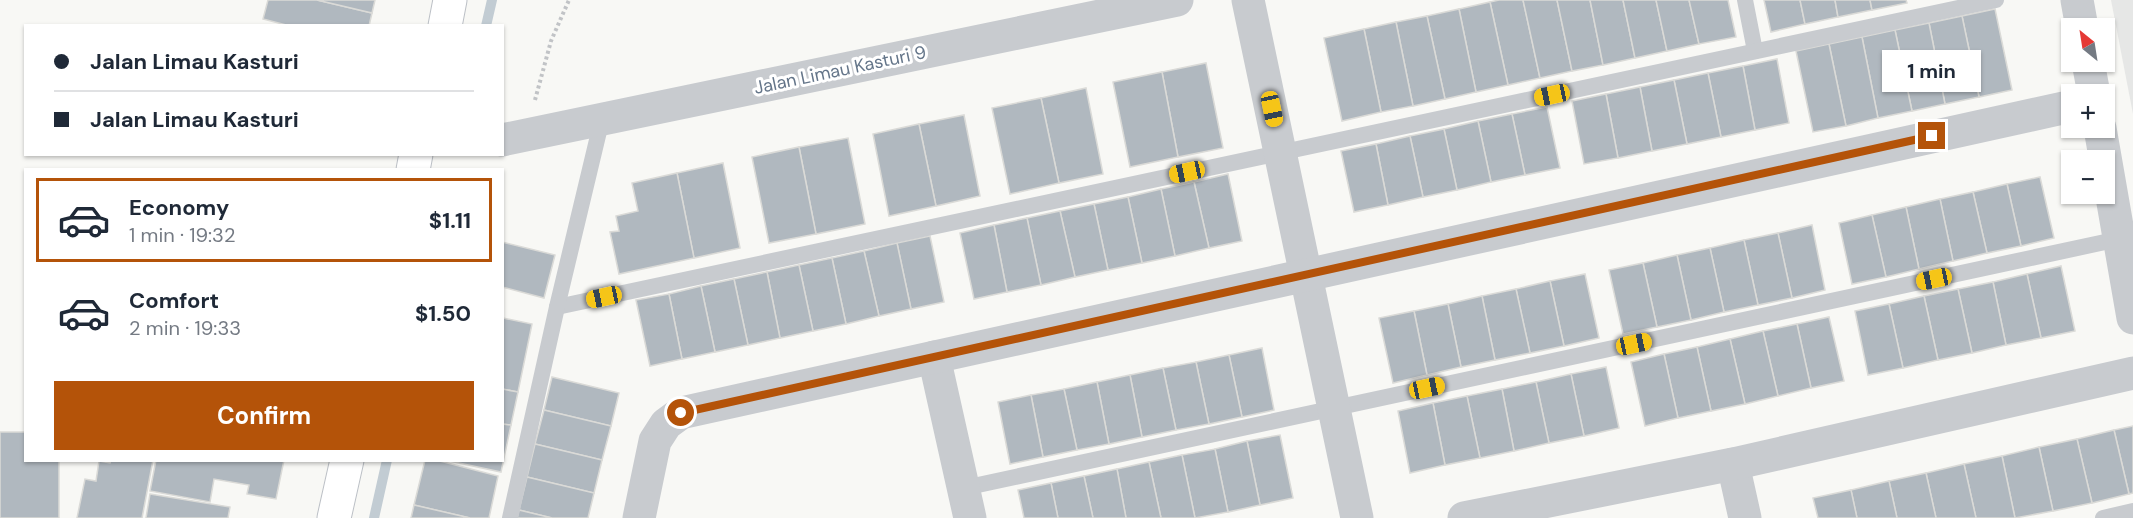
<!DOCTYPE html>
<meta charset="utf-8">
<style>
:root{--surface:#fff;--page:#f6f6f7;--text:#1f2937;--muted:#747a83;--line:#e0e1e3;--accent:#b45309}
body{margin:0;font-family:"DM Sans",sans-serif;background:var(--page);color:var(--text);height:100vh;display:flex;flex-direction:column;font-size:22px;white-space:nowrap}
*{box-sizing:border-box;margin:0}
p{font-size:20px;color:var(--muted)}
.icon{flex:none;width:33px;height:33px;fill:none;stroke:currentColor;stroke-width:2;stroke-linecap:round;stroke-linejoin:round}
.map{position:relative;flex:1;overflow:hidden}
.drawer{position:absolute;left:24px;top:168px;width:480px;height:294px;display:flex;flex-direction:column;background:var(--surface);border-radius:0px;box-shadow:0 2px 4px #0004}
.drawer>*{flex:none}
.top-card{position:absolute;left:24px;top:24px;width:480px;height:132px;border-radius:0px;box-shadow:0 2px 4px #0004;display:grid;align-content:center;height:132px;padding:0 30px;background:var(--surface)}
.needle{width:39px;rotate:330deg}
.controls{position:absolute;left:2061px;top:18px;display:grid;gap:12px}
.controls a{display:grid;place-items:center;width:54px;height:54px;border-radius:0px;background:var(--surface);box-shadow:0 2px 4px #0004;font-size:30px}
.end{position:absolute;width:27px;height:27px;margin:-14px;border:8px solid #b45309;background:#fff;box-shadow:0 0 0 3px #fff}
.from{border-radius:50%}
.bubble{position:absolute;height:42px;border-radius:0px;background:var(--surface);box-shadow:0 2px 4px #0004;font-size:20px;font-weight:700;line-height:42px;text-align:center}
.car{position:absolute;width:18px;height:36px;margin:-18px -9px;border-radius:8px;box-shadow:0 0 4px 2px #0007;background:linear-gradient(#f5c518 24%,#345 0 40%,#f5c518 0 76%,#345 0 86%,#f5c518 0)}
.top-card b{display:flex;align-items:center;gap:21px;height:57px;font-size:22px}
.top-card b+b{border-top:2px solid var(--line)}
.top-card i{width:15px;height:15px;background:var(--text)}
ul{padding:10px 0 0;list-style:none}
li{display:flex;align-items:center;gap:18px;height:84px;margin:0 12px 9px;padding:0 18px;border:3px solid transparent;border-radius:0px}
li div{flex:1}
li b{display:block;font-size:22px}
li em{font-style:normal;font-weight:700}
li.current{border-color:var(--accent)}
li>.icon{width:54px;height:54px;stroke-width:1.5}
.primary-button{display:flex;gap:12px;margin-top:auto;padding:12px 30px}
.primary-button a{flex:1;height:69px;border-radius:0px;background:var(--accent);color:#fff;font-size:24px;font-weight:700;line-height:69px;text-align:center}
.map>svg:first-child{display:block}
.built{fill:#e6e7e6}
.lines{fill:none;stroke-linecap:round;stroke-linejoin:round}
.stream{stroke:#c2ccd3;stroke-width:10}
.building{fill:#b0b8bf;stroke:#dadad7;stroke-width:1.5}
.secondary-casing{stroke:#bcc0c6;stroke-width:35}
.path{stroke:#c1c3c6;stroke-width:4;stroke-dasharray:3 3;stroke-linecap:butt}
.lane{stroke:#c8cbcf;stroke-width:16}
.street{stroke:#c8cbcf;stroke-width:33}
.secondary{stroke:#fff;stroke-width:33}
.route{stroke:#b45309;stroke-width:8}
.labels{text-anchor:middle;stroke-width:6;stroke-linejoin:round;paint-order:stroke}
.street-label{font-size:18px;fill:#647589;stroke:#fff}
</style>
<div class="map">
<svg width="2133" height="518" viewBox="0 0 2133 518">
<rect width="100%" height="100%" fill="#f8f8f5"/>
<path class="built" d="M 2111,0 L 2133,0 L 2133,114 Z"/>
<g class="lines">
<g class="stream">
<path d="M 486,26 L 492,0"/>
<path d="M 374,518 L 387,460"/>
</g>
</g>
<g class="building">
<path d="M 268,0 L 317,0 L 372,13 L 369,26 L 290,26 L 263,19 Z"/>
<path d="M 317,0 L 375,0 L 372,13 Z"/>
<path d="M 1499,0 L 1523,0 L 1540,78 L 1508,85 L 1490,2 Z"/>
<path d="M 1523,0 L 1557,0 L 1572,71 L 1540,78 Z"/>
<path d="M 1557,0 L 1590,0 L 1603,65 L 1572,71 Z"/>
<path d="M 1590,0 L 1623,0 L 1635,58 L 1603,65 Z"/>
<path d="M 1623,0 L 1656,0 L 1667,51 L 1635,58 Z"/>
<path d="M 1656,0 L 1689,0 L 1699,44 L 1667,51 Z"/>
<path d="M 1689,0 L 1728,0 L 1736,37 L 1699,44 Z"/>
<path d="M 1764,0 L 1800,0 L 1805,24 L 1771,32 Z"/>
<path d="M 1800,0 L 1835,0 L 1838,17 L 1805,24 Z"/>
<path d="M 1835,0 L 1870,0 L 1872,10 L 1838,17 Z"/>
<path d="M 1870,0 L 1906,0 L 1907,3 L 1872,10 Z"/>
<path d="M 1490,2 L 1508,85 L 1476,92 L 1459,9 Z"/>
<path d="M 1459,9 L 1476,92 L 1445,99 L 1427,16 Z"/>
<path d="M 1995,9 L 2012,90 L 1979,97 L 1962,16 Z"/>
<path d="M 1427,16 L 1445,99 L 1413,106 L 1396,22 Z"/>
<path d="M 1962,16 L 1979,97 L 1945,104 L 1929,23 Z"/>
<path d="M 1396,22 L 1413,106 L 1381,112 L 1364,29 Z"/>
<path d="M 1929,23 L 1945,104 L 1912,111 L 1895,30 Z"/>
<path d="M 1364,29 L 1381,112 L 1342,121 L 1324,38 Z"/>
<path d="M 1895,30 L 1912,111 L 1878,118 L 1862,37 Z"/>
<path d="M 1862,37 L 1878,118 L 1846,126 L 1829,44 Z"/>
<path d="M 1829,44 L 1846,126 L 1813,132 L 1796,51 Z"/>
<path d="M 1777,59 L 1789,123 L 1755,130 L 1743,66 Z"/>
<path d="M 1206,63 L 1223,148 L 1178,157 L 1162,72 Z"/>
<path d="M 1743,66 L 1755,130 L 1721,137 L 1708,73 Z"/>
<path d="M 1162,72 L 1178,157 L 1130,167 L 1113,82 Z"/>
<path d="M 1708,73 L 1721,137 L 1687,144 L 1674,80 Z"/>
<path d="M 1674,80 L 1687,144 L 1652,151 L 1640,87 Z"/>
<path d="M 1640,87 L 1652,151 L 1618,158 L 1606,94 Z"/>
<path d="M 1086,88 L 1103,174 L 1059,183 L 1041,98 Z"/>
<path d="M 1606,94 L 1618,158 L 1584,164 L 1572,101 Z"/>
<path d="M 1041,98 L 1059,183 L 1010,194 L 992,108 Z"/>
<path d="M 1547,107 L 1560,168 L 1525,175 L 1512,114 Z"/>
<path d="M 1512,114 L 1525,175 L 1491,182 L 1478,121 Z"/>
<path d="M 964,115 L 980,196 L 936,206 L 919,124 Z"/>
<path d="M 1478,121 L 1491,182 L 1457,190 L 1444,129 Z"/>
<path d="M 919,124 L 936,206 L 889,216 L 873,134 Z"/>
<path d="M 1444,129 L 1457,190 L 1423,197 L 1410,136 Z"/>
<path d="M 1410,136 L 1423,197 L 1388,205 L 1376,144 Z"/>
<path d="M 848,138 L 865,224 L 816,234 L 799,147 Z"/>
<path d="M 1376,144 L 1388,205 L 1354,212 L 1341,151 Z"/>
<path d="M 799,147 L 816,234 L 769,243 L 752,157 Z"/>
<path d="M 723,163 L 740,248 L 694,258 L 677,173 Z"/>
<path d="M 677,173 L 694,258 L 619,274 L 610,232 L 619,231 L 616,216 L 638,211 L 632,183 Z"/>
<path d="M 1228,174 L 1242,241 L 1209,248 L 1194,182 Z"/>
<path d="M 2040,177 L 2054,238 L 2021,246 L 2007,184 Z"/>
<path d="M 1194,182 L 1209,248 L 1175,256 L 1161,189 Z"/>
<path d="M 2007,184 L 2021,246 L 1987,253 L 1973,192 Z"/>
<path d="M 1161,189 L 1175,256 L 1142,263 L 1128,197 Z"/>
<path d="M 1973,192 L 1987,253 L 1953,261 L 1940,199 Z"/>
<path d="M 1128,197 L 1142,263 L 1108,270 L 1094,204 Z"/>
<path d="M 1940,199 L 1953,261 L 1919,269 L 1906,207 Z"/>
<path d="M 1094,204 L 1108,270 L 1075,277 L 1060,211 Z"/>
<path d="M 1906,207 L 1919,269 L 1886,277 L 1872,215 Z"/>
<path d="M 1060,211 L 1075,277 L 1041,285 L 1027,218 Z"/>
<path d="M 1872,215 L 1886,277 L 1852,284 L 1839,223 Z"/>
<path d="M 1027,218 L 1041,285 L 1007,292 L 994,225 Z"/>
<path d="M 994,225 L 1007,292 L 974,299 L 960,233 Z"/>
<path d="M 1812,225 L 1825,290 L 1792,298 L 1778,233 Z"/>
<path d="M 1778,233 L 1792,298 L 1758,305 L 1744,240 Z"/>
<path d="M 930,236 L 944,302 L 911,309 L 897,243 Z"/>
<path d="M 1744,240 L 1758,305 L 1724,312 L 1710,248 Z"/>
<path d="M 502,242 L 555,255 L 544,298 L 502,287 Z"/>
<path d="M 897,243 L 911,309 L 879,316 L 864,251 Z"/>
<path d="M 1710,248 L 1724,312 L 1691,320 L 1677,255 Z"/>
<path d="M 864,251 L 879,316 L 846,324 L 832,258 Z"/>
<path d="M 1677,255 L 1691,320 L 1657,327 L 1643,263 Z"/>
<path d="M 832,258 L 846,324 L 813,331 L 799,265 Z"/>
<path d="M 1643,263 L 1657,327 L 1623,334 L 1609,270 Z"/>
<path d="M 799,265 L 813,331 L 780,338 L 767,272 Z"/>
<path d="M 2061,266 L 2075,331 L 2041,338 L 2027,274 Z"/>
<path d="M 767,272 L 780,338 L 748,345 L 734,279 Z"/>
<path d="M 1585,274 L 1599,338 L 1564,346 L 1550,281 Z"/>
<path d="M 2027,274 L 2041,338 L 2006,345 L 1993,282 Z"/>
<path d="M 734,279 L 748,345 L 715,352 L 701,286 Z"/>
<path d="M 1550,281 L 1564,346 L 1530,353 L 1516,289 Z"/>
<path d="M 1993,282 L 2006,345 L 1972,353 L 1958,289 Z"/>
<path d="M 701,286 L 715,352 L 682,359 L 669,294 Z"/>
<path d="M 1516,289 L 1530,353 L 1495,360 L 1482,296 Z"/>
<path d="M 1958,289 L 1972,353 L 1938,360 L 1924,296 Z"/>
<path d="M 669,294 L 682,359 L 650,366 L 636,300 Z"/>
<path d="M 1482,296 L 1495,360 L 1461,367 L 1448,304 Z"/>
<path d="M 1924,296 L 1938,360 L 1903,368 L 1889,304 Z"/>
<path d="M 1448,304 L 1461,367 L 1427,375 L 1414,311 Z"/>
<path d="M 1889,304 L 1903,368 L 1868,375 L 1855,311 Z"/>
<path d="M 1414,311 L 1427,375 L 1393,383 L 1379,318 Z"/>
<path d="M 1829,317 L 1844,381 L 1811,388 L 1797,324 Z"/>
<path d="M 503,318 L 532,324 L 518,392 L 502,389 Z"/>
<path d="M 1797,324 L 1811,388 L 1778,396 L 1763,331 Z"/>
<path d="M 1763,331 L 1778,396 L 1745,404 L 1730,339 Z"/>
<path d="M 1730,339 L 1745,404 L 1711,411 L 1697,347 Z"/>
<path d="M 1697,347 L 1711,411 L 1678,418 L 1664,354 Z"/>
<path d="M 1262,348 L 1274,410 L 1242,417 L 1229,355 Z"/>
<path d="M 1664,354 L 1678,418 L 1645,426 L 1631,362 Z"/>
<path d="M 1229,355 L 1242,417 L 1209,424 L 1196,362 Z"/>
<path d="M 1196,362 L 1209,424 L 1176,430 L 1163,368 Z"/>
<path d="M 1606,367 L 1619,428 L 1584,436 L 1571,374 Z"/>
<path d="M 1163,368 L 1176,430 L 1142,437 L 1130,375 Z"/>
<path d="M 1571,374 L 1584,436 L 1549,443 L 1536,382 Z"/>
<path d="M 1130,375 L 1142,437 L 1109,444 L 1097,382 Z"/>
<path d="M 552,377 L 619,393 L 611,426 L 544,410 Z"/>
<path d="M 1097,382 L 1109,444 L 1077,450 L 1064,389 Z"/>
<path d="M 1536,382 L 1549,443 L 1514,451 L 1502,389 Z"/>
<path d="M 502,389 L 518,392 L 511,425 L 502,424 Z"/>
<path d="M 1064,389 L 1077,450 L 1043,457 L 1031,395 Z"/>
<path d="M 1502,389 L 1514,451 L 1480,458 L 1467,396 Z"/>
<path d="M 1031,395 L 1043,457 L 1010,464 L 998,402 Z"/>
<path d="M 1467,396 L 1480,458 L 1445,465 L 1433,403 Z"/>
<path d="M 1433,403 L 1445,465 L 1410,473 L 1398,411 Z"/>
<path d="M 544,410 L 611,426 L 602,460 L 535,444 Z"/>
<path d="M 502,424 L 511,425 L 501,472 L 445,460 L 502,460 Z"/>
<path d="M 2133,426 L 2133,493 L 2129,494 L 2114,430 Z"/>
<path d="M 2114,430 L 2129,494 L 2092,503 L 2077,439 Z"/>
<path d="M 0,432 L 26,432 L 26,460 L 59,460 L 59,518 L 0,518 Z"/>
<path d="M 1280,435 L 1293,498 L 1260,505 L 1247,441 Z"/>
<path d="M 2077,439 L 2092,503 L 2053,511 L 2039,447 Z"/>
<path d="M 1247,441 L 1260,505 L 1228,512 L 1215,449 Z"/>
<path d="M 535,444 L 602,460 L 594,493 L 527,477 Z"/>
<path d="M 2039,447 L 2053,511 L 2015,518 L 2002,456 Z"/>
<path d="M 1215,449 L 1228,512 L 1195,518 L 1182,455 Z"/>
<path d="M 1182,455 L 1195,518 L 1161,518 L 1149,462 Z"/>
<path d="M 2002,456 L 2015,518 L 1976,518 L 1964,464 Z"/>
<path d="M 111,460 L 153,460 L 142,518 L 77,518 L 85,479 L 96,481 L 99,461 L 110,463 Z"/>
<path d="M 156,460 L 284,460 L 276,499 L 247,494 L 249,485 L 214,479 L 210,502 L 150,491 Z"/>
<path d="M 425,460 L 436,460 L 498,476 L 489,518 L 470,518 L 414,505 Z"/>
<path d="M 1149,462 L 1161,518 L 1126,518 L 1117,469 Z"/>
<path d="M 1964,464 L 1976,518 L 1936,518 L 1926,473 Z"/>
<path d="M 1117,469 L 1126,518 L 1093,518 L 1084,476 Z"/>
<path d="M 1926,473 L 1936,518 L 1897,518 L 1889,481 Z"/>
<path d="M 1084,476 L 1093,518 L 1058,518 L 1051,483 Z"/>
<path d="M 527,477 L 594,493 L 588,518 L 552,518 L 519,510 Z"/>
<path d="M 1889,481 L 1897,518 L 1857,518 L 1851,490 Z"/>
<path d="M 1051,483 L 1058,518 L 1024,518 L 1018,490 Z"/>
<path d="M 1851,490 L 1857,518 L 1818,518 L 1813,498 Z"/>
<path d="M 150,494 L 230,507 L 228,518 L 146,518 Z"/>
<path d="M 414,505 L 470,518 L 411,518 Z"/>
<path d="M 519,510 L 552,518 L 517,518 Z"/>
</g>
<g class="lines">
<defs>
<g id="secondary">
<path d="M 445,26 L 450,0"/>
<path d="M 413,170 L 416,154"/>
<path d="M 334,518 L 347,460"/>
</g>
</defs>
<use href="#secondary" class="secondary-casing"/>
<path class="path" d="M 535,100 L 551,41 L 569,0"/>
<g class="lane">
<path d="M 1745,0 L 1755,51"/>
<path d="M 557,307 L 1996,0"/>
<path d="M 964,488 L 2119,239"/>
<path d="M 510,518 L 557,307 L 602,119"/>
<path d="M 2103,518 L 2133,511"/>
</g>
<g class="street">
<path d="M 1248,0 L 1357,518"/>
<path d="M 2077,0 L 2082,28"/>
<path d="M 2088,62 L 2094,94"/>
<path d="M 2100,128 L 2133,318"/>
<path d="M 502,140 L 1177,0"/>
<path d="M 934,357 L 970,518"/>
<path d="M 1733,464 L 1745,518"/>
<path d="M 639,518 L 655,441 L 666,424 L 681,413 L 2072,106"/>
<path d="M 1464,518 L 1733,464 L 2133,373"/>
</g>
<use href="#secondary" class="secondary"/>
</g>
<g class="lines">
<path class="route" d="M 681,413 L 1932,136"/>
</g>
<g class="labels">
<g class="street-label">
<text transform="translate(840 70) rotate(-12)" y="6">Jalan Limau Kasturi 9</text>
</g>
</g>
</svg>
<div class="controls">
<a><svg class="needle" viewBox="-14 -14 28 28"><path d="M0-13l5 13h-10z" fill="#e53935"/><path d="M0 13l5-13h-10z" fill="#747a83"/></svg></a>
<a>+</a>
<a>−</a>
</div>
<i class="end from" style="left:681px;top:413px"></i>
<i class="end" style="left:1932px;top:136px"></i>
<div class="bubble" style="left:1882px;top:50px;width:99px">1 min</div>
<i class="car" style="left:1552px;top:95px;rotate:258deg"></i>
<i class="car" style="left:1272px;top:109px;rotate:168deg"></i>
<i class="car" style="left:1187px;top:172px;rotate:258deg"></i>
<i class="car" style="left:1934px;top:279px;rotate:258deg"></i>
<i class="car" style="left:604px;top:297px;rotate:258deg"></i>
<i class="car" style="left:1634px;top:344px;rotate:78deg"></i>
<i class="car" style="left:1427px;top:388px;rotate:78deg"></i>
<div class="top-card">
<b><i class="from"></i>Jalan Limau Kasturi</b>
<b><i></i>Jalan Limau Kasturi</b>
</div>
<section class="drawer">
<ul>
<li class="current"><svg class="icon" aria-label="car" viewBox="0 0 24 24"><path d="M5 17H2v-5l4-1 3-4h7l3 4 3 1v5h-3M9 17h6M6 11h13"/><circle cx="7" cy="17" r="2"/><circle cx="17" cy="17" r="2"/></svg><div><b>Economy</b><p>1 min · 19:32</p></div><em>$1.11</em></li>
<li><svg class="icon" aria-label="car" viewBox="0 0 24 24"><path d="M5 17H2v-5l4-1 3-4h7l3 4 3 1v5h-3M9 17h6M6 11h13"/><circle cx="7" cy="17" r="2"/><circle cx="17" cy="17" r="2"/></svg><div><b>Comfort</b><p>2 min · 19:33</p></div><em>$1.50</em></li>
</ul>
<div class="primary-button"><a>Confirm</a></div>
</section>
</div>
